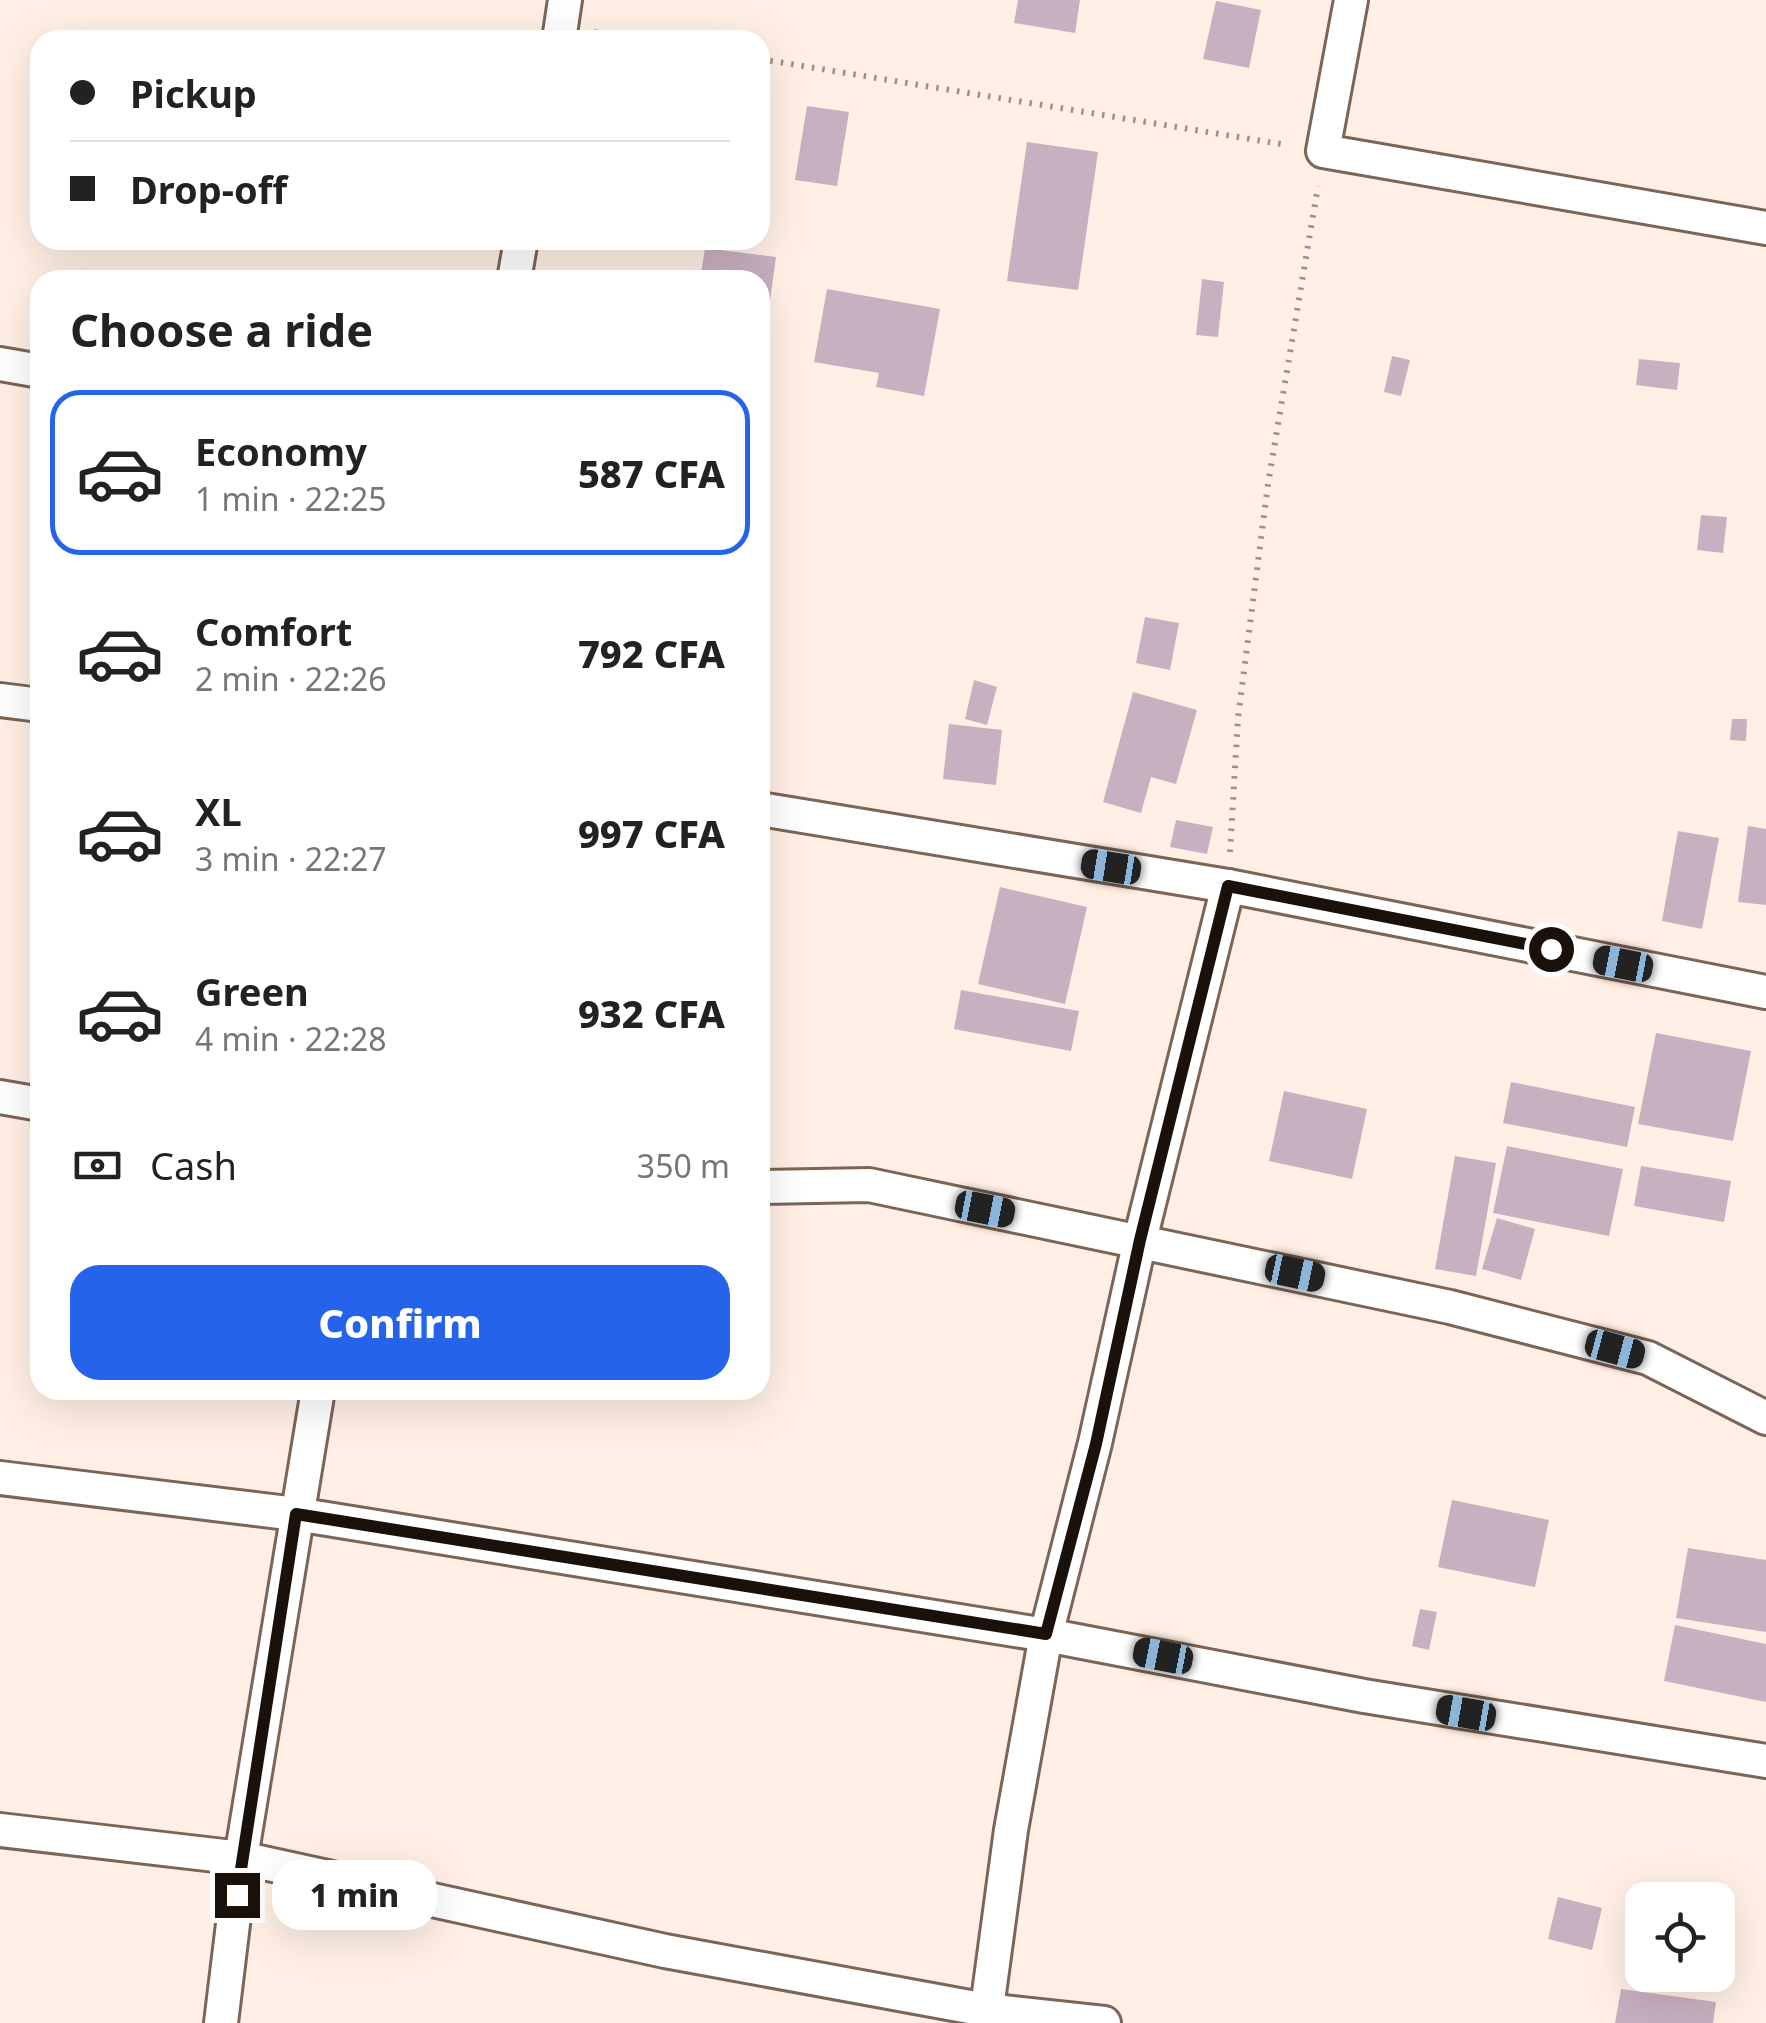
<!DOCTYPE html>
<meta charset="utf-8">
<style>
:root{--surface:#fff;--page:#f6f6f6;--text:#222;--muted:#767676;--line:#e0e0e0;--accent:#2563eb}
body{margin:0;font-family:"Noto Sans",sans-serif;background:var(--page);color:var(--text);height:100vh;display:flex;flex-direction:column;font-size:38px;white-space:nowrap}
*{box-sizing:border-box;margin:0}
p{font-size:32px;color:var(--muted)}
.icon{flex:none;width:55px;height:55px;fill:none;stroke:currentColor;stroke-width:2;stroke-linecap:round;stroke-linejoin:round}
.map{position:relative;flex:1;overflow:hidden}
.panel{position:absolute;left:30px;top:270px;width:740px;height:1130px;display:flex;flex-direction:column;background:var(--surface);border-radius:30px;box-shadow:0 10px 40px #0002}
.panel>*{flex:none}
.top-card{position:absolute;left:30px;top:30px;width:740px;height:220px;border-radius:30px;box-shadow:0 10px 40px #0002;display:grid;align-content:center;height:220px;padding:0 40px;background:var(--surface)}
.tools{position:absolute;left:1625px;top:1882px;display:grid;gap:20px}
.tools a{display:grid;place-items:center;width:110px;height:110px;border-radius:20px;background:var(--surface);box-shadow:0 10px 40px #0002;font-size:50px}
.end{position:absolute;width:45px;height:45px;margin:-22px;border:12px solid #1a110b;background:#fff;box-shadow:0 0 0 5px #fff}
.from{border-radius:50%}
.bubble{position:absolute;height:70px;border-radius:30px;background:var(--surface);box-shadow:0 10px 40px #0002;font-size:32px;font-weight:800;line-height:70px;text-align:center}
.car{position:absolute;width:30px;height:60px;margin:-30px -15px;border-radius:12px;box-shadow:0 0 8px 2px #0007;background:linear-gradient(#222 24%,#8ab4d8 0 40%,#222 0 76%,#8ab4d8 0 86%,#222 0)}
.top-card b{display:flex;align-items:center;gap:35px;height:95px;font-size:38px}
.top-card b+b{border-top:2px solid var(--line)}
.top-card i{width:25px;height:25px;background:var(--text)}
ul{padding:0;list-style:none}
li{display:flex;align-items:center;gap:30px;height:165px;margin:0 20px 15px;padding:0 20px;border:5px solid transparent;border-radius:30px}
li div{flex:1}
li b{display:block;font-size:38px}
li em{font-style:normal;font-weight:800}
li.current{border-color:var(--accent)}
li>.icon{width:90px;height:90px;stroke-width:1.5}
h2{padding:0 40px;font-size:45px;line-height:120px}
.pay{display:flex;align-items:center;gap:25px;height:110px;padding:0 40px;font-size:38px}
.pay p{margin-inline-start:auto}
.action{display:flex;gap:20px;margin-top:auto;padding:20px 40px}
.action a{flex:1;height:115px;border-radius:30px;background:var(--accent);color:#fff;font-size:40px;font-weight:800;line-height:115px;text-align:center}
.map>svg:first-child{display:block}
.building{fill:#c9b0c1}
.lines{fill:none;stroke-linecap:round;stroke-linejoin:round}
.street-casing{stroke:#7c6456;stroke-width:38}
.path{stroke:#9d9087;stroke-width:6;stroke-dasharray:2.5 8;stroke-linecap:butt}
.street{stroke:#fff;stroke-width:32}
.route{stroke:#1a110b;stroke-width:12}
</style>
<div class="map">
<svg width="1766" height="2023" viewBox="0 0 1766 2023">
<rect width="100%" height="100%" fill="#ffefe4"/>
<g class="building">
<path d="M 1018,0 L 1080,0 L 1075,33 L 1014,23 Z"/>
<path d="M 1216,1 L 1261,10 L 1249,68 L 1203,59 Z"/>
<path d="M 807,106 L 849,112 L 837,186 L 795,180 Z"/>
<path d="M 1027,142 L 1098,152 L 1078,290 L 1007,281 Z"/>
<path d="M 705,248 L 776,257 L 762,359 L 760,280 L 700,280 Z"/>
<path d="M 1202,279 L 1224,282 L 1218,337 L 1196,335 Z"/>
<path d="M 827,289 L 940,309 L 924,396 L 876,387 L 879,373 L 814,362 Z"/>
<path d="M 1392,356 L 1410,360 L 1401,396 L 1384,392 Z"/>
<path d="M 1639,359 L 1680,363 L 1677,390 L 1636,385 Z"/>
<path d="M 1701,515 L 1727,517 L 1723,553 L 1697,550 Z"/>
<path d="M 1145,617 L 1179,623 L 1170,670 L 1136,663 Z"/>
<path d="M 974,680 L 997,687 L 987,725 L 965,719 Z"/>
<path d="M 1133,692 L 1197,710 L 1176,784 L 1151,777 L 1141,813 L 1103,802 Z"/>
<path d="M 1732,719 L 1747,719 L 1746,741 L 1730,740 Z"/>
<path d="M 949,724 L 1002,730 L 996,785 L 943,779 Z"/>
<path d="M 1176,820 L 1213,827 L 1207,854 L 1170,847 Z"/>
<path d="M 1748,826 L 1766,829 L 1766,905 L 1738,902 Z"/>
<path d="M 1678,831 L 1719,838 L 1702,929 L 1662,921 Z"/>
<path d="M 1000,887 L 1087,907 L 1065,1004 L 978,984 Z"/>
<path d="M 961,990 L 1079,1011 L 1071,1051 L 954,1029 Z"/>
<path d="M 1656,1033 L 1751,1051 L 1733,1141 L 1638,1124 Z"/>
<path d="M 1511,1082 L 1635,1107 L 1627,1147 L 1503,1123 Z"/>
<path d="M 1284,1091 L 1367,1109 L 1352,1179 L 1269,1161 Z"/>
<path d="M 1507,1146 L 1623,1169 L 1609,1236 L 1493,1213 Z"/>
<path d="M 1455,1156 L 1496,1163 L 1476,1276 L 1435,1269 Z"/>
<path d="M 1641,1166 L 1731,1181 L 1724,1222 L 1634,1206 Z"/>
<path d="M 1497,1218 L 1535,1229 L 1521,1280 L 1482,1269 Z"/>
<path d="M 1452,1500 L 1549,1520 L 1535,1587 L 1438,1567 Z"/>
<path d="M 1688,1548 L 1766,1560 L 1766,1632 L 1676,1618 Z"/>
<path d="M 1420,1609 L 1437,1612 L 1429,1650 L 1412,1646 Z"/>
<path d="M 1675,1625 L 1766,1644 L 1766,1702 L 1664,1681 Z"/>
<path d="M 1558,1897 L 1602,1908 L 1592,1950 L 1548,1939 Z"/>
<path d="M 1621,1989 L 1716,2002 L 1713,2023 L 1615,2023 Z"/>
</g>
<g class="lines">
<defs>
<g id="street">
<path d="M 1351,0 L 1323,151 L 1766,228"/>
<path d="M 559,40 L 565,0"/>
<path d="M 514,280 L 521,240"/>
<path d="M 0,364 L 40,371"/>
<path d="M 0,700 L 40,705"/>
<path d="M 760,809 L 1228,886 L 1766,992"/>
<path d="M 0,1097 L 40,1104"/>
<path d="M 760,1187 L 869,1185 L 1450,1307 L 1648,1358 L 1766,1418"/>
<path d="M 0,1478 L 296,1514 L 1046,1635 L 1364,1696 L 1766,1761"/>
<path d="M 0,1830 L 241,1858 L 665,1951 L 986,2010 L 1104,2023"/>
<path d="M 221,2023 L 241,1858 L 318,1390"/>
<path d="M 985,2023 L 1011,1830 L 1046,1635 L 1095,1443 L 1140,1240 L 1228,886"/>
</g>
</defs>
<use href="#street" class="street-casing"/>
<g class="path">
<path d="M 594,32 L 643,40"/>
<path d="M 760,59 L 1287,145"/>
<path d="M 1230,852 L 1238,718 L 1268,484 L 1318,186"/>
</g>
<use href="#street" class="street"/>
</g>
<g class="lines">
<path class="route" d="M 237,1895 L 296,1514 L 1046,1634 L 1096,1444 L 1140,1240 L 1228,886 L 1551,949"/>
</g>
</svg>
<div class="tools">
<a><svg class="icon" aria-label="locate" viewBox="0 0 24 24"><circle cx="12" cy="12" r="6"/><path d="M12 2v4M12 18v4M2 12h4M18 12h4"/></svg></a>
</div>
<i class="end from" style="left:1551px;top:949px"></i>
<i class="end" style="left:237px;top:1895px"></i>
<div class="bubble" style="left:272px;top:1860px;width:165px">1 min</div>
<i class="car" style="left:1111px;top:867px;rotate:279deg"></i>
<i class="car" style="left:1623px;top:964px;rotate:281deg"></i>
<i class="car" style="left:985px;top:1209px;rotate:101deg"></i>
<i class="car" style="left:1295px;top:1273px;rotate:102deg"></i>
<i class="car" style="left:1615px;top:1349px;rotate:105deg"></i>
<i class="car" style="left:1163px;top:1656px;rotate:281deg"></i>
<i class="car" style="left:1466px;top:1713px;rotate:280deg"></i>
<div class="top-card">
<b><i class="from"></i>Pickup</b>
<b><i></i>Drop-off</b>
</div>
<section class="panel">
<h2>Choose a ride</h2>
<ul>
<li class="current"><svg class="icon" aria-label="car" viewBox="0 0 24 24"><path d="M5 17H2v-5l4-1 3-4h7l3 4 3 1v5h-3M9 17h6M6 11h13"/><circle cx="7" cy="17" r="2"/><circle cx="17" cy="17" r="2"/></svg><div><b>Economy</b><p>1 min · 22:25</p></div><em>587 CFA</em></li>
<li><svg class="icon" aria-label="car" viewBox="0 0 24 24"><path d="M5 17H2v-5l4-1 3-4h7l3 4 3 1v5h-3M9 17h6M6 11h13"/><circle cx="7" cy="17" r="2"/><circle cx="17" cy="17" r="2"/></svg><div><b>Comfort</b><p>2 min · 22:26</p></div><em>792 CFA</em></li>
<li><svg class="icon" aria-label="car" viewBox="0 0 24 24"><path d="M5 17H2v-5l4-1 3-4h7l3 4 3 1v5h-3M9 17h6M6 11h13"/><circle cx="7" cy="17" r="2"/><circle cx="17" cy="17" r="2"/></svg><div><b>XL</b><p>3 min · 22:27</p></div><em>997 CFA</em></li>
<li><svg class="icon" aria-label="car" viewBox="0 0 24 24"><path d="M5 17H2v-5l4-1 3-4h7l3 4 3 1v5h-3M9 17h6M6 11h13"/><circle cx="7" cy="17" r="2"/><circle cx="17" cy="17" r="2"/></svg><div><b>Green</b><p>4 min · 22:28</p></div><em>932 CFA</em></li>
</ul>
<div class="pay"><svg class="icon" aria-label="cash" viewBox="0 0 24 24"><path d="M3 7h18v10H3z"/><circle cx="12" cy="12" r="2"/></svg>Cash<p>350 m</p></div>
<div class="action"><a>Confirm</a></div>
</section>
</div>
